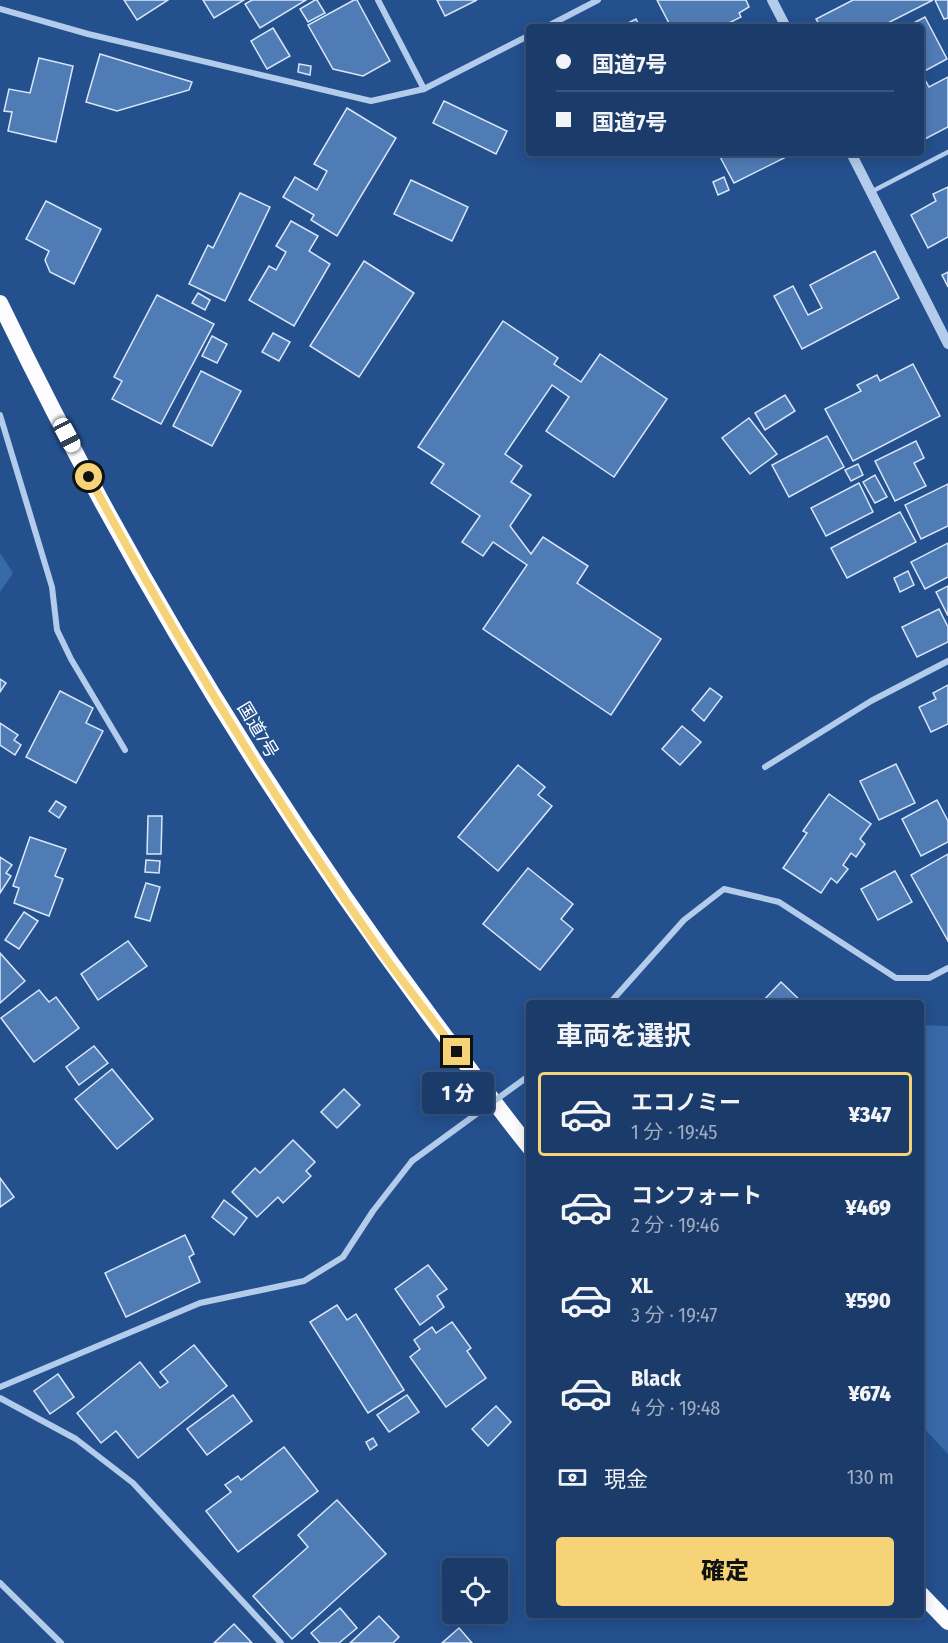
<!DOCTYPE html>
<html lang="ja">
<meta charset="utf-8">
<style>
:root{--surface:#1b3c6a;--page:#284772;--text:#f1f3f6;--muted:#a0adc1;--line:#39567e;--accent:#f6d376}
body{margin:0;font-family:"Fira Sans Condensed","Noto Sans JP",sans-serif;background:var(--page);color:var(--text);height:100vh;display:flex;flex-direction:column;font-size:22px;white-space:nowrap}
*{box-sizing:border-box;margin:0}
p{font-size:20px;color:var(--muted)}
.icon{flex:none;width:33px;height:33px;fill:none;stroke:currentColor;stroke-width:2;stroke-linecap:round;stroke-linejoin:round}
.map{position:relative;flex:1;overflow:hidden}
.panel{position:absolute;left:526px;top:1000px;width:398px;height:618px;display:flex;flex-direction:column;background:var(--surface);border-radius:6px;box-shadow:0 3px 15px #0003,0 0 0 2px var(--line)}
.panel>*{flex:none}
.banner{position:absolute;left:526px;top:24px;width:398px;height:132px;border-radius:6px;box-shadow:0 3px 15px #0003,0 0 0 2px var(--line);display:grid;align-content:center;height:132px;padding:0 30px;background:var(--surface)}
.controls{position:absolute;left:442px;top:1558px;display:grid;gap:12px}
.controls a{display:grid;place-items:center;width:66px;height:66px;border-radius:6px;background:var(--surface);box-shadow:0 3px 15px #0003,0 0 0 2px var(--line);font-size:30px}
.end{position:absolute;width:27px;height:27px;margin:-14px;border:8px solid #f6d376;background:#111;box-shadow:0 0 0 3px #111}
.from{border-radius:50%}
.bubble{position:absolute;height:42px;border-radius:6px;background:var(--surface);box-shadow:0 3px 15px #0003,0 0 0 2px var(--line);font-size:20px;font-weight:800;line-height:42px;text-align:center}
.car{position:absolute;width:18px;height:36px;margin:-18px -9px;border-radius:8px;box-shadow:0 0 4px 2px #0007;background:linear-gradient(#fff 24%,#345 0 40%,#fff 0 76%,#345 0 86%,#fff 0)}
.banner b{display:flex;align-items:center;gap:21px;height:57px;font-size:22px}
.banner b+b{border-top:2px solid var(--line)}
.banner i{width:15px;height:15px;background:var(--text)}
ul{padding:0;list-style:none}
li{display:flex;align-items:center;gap:18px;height:84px;margin:0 12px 9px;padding:0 18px;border:3px solid transparent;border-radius:6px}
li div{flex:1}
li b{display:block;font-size:22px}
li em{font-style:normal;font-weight:800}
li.selected{border-color:var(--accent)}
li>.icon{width:54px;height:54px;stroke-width:1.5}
h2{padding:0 30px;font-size:27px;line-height:72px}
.pay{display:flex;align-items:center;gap:15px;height:66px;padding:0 30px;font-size:22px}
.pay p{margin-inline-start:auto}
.action{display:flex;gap:12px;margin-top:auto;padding:12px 30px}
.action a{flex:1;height:69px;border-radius:6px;background:var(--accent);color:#111;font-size:24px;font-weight:800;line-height:69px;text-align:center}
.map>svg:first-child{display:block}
.green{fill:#386aaa}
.building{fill:#507cb6;stroke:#d8e6f8;stroke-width:1.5}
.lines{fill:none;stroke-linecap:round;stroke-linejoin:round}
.service{stroke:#b3cceb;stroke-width:4.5}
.minor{stroke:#b3cceb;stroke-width:6}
.tertiary{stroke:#b3cceb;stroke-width:10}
.trunk{stroke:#fcfcff;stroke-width:16}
.minor-bridge{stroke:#b3cceb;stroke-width:6}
.route{stroke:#f6d376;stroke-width:8}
.labels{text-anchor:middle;stroke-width:6;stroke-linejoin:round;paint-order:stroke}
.street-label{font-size:18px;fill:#fff;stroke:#24508e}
</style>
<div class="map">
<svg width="948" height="1643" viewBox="0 0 948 1643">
<rect width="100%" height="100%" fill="#24508e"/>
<g class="green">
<path d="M 0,553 L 13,573 L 0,592 Z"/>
<path d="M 921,1025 L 948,1026 L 948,1454 L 921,1425 Z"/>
</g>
<g class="building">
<path d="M 124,0 L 168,0 L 137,20 Z"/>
<path d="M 203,0 L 244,0 L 214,18 Z"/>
<path d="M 252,0 L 306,0 L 260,28 L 245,4 Z"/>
<path d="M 315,0 L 317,0 L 325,13 L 308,22 L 300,9 Z"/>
<path d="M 354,0 L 357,0 L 390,61 L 363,76 L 333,69 L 308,25 Z"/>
<path d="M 437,0 L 477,0 L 445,16 Z"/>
<path d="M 657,0 L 746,0 L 749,7 L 739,13 L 741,17 L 721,27 L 671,27 Z"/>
<path d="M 853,0 L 933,0 L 880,27 L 821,27 L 816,19 Z"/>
<path d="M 935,0 L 948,0 L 948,18 L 944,19 Z"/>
<path d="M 925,17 L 947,59 L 921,73 L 921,27 L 906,27 Z"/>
<path d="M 636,19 L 640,27 L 620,27 Z"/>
<path d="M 273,28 L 290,56 L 267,69 L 251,41 Z"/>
<path d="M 100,54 L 192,82 L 189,90 L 117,111 L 86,102 Z"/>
<path d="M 39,58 L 73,66 L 56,142 L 8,131 L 12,112 L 4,111 L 9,89 L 30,93 Z"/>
<path d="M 299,64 L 311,66 L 310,75 L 298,72 Z"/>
<path d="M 948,77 L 948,127 L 921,141 L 921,80 L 924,78 L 929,87 Z"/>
<path d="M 444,101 L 507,131 L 496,154 L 433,123 Z"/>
<path d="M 347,108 L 396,138 L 337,236 L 311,220 L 314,215 L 283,197 L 295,177 L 317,190 L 327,171 L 314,164 Z"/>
<path d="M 718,153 L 794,153 L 734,183 Z"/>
<path d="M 724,177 L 729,190 L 718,195 L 713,182 Z"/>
<path d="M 411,180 L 468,207 L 452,241 L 394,214 Z"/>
<path d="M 948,187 L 948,237 L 928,248 L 911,215 L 936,201 L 933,194 Z"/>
<path d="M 240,193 L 270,207 L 225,301 L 189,284 L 208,245 L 213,248 Z"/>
<path d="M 46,201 L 101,229 L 74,284 L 50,272 L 45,260 L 49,251 L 26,239 Z"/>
<path d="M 291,221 L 318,236 L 309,251 L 330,264 L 294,326 L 249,300 L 269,266 L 276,270 L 286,252 L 276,246 Z"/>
<path d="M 875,251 L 899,298 L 802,349 L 774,296 L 793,286 L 808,315 L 822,308 L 810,285 Z"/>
<path d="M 364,261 L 414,293 L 359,377 L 310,346 Z"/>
<path d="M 948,272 L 948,287 L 942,275 Z"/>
<path d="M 198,293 L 210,300 L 205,310 L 192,303 Z"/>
<path d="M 157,295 L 214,324 L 161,424 L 112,399 L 122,381 L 114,377 Z"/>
<path d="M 503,321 L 558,358 L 554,364 L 581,382 L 600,354 L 667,399 L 614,477 L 546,431 L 569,397 L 552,385 L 505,454 L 522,466 L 511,482 L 531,495 L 510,526 L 531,554 L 543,537 L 588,566 L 577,583 L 661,639 L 611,715 L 483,629 L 527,565 L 493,542 L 483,556 L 462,542 L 480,516 L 431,483 L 444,464 L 418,447 Z"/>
<path d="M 273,333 L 290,342 L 279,361 L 262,352 Z"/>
<path d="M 212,336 L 227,344 L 217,363 L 202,356 Z"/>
<path d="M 913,364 L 940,416 L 853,461 L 825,409 L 861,391 L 857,385 L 877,375 L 880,381 Z"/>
<path d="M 201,371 L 241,391 L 212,446 L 173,426 Z"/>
<path d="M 785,395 L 795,411 L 765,430 L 755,413 Z"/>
<path d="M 749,418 L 777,454 L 750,474 L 722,438 Z"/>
<path d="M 827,436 L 844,467 L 789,497 L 772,465 Z"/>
<path d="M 916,441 L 924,458 L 914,463 L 926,486 L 895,501 L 875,461 Z"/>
<path d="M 858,464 L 863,475 L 851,481 L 845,470 Z"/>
<path d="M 875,475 L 887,497 L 875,503 L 863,482 Z"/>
<path d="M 859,483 L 873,512 L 826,536 L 811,508 Z"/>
<path d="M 948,484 L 948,526 L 921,539 L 905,505 Z"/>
<path d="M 900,512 L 916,542 L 847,578 L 831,548 Z"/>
<path d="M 948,543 L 948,577 L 925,589 L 911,562 Z"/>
<path d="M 908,571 L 914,585 L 900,592 L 894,578 Z"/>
<path d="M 948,586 L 948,616 L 936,592 Z"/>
<path d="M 939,609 L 948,627 L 948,642 L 917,657 L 902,627 Z"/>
<path d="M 0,679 L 6,683 L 0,692 Z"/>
<path d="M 948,685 L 948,724 L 931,732 L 919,707 L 936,699 L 933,693 Z"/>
<path d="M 710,688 L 722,697 L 704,721 L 692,710 Z"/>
<path d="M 60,691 L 93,708 L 86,723 L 103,731 L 76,783 L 26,757 Z"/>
<path d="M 0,723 L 18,735 L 14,740 L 21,745 L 15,755 L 0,745 Z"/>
<path d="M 682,726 L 701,742 L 680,765 L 662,749 Z"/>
<path d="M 896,764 L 915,803 L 879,820 L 860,781 Z"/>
<path d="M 518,765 L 545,787 L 538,795 L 552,806 L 498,871 L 458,837 Z"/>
<path d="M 829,794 L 871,824 L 860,839 L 865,844 L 856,857 L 851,853 L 843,865 L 848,869 L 837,883 L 831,878 L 821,893 L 783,868 L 807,833 L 803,831 Z"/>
<path d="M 937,800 L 948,821 L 948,842 L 921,856 L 902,819 Z"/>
<path d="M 56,801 L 66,807 L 59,818 L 49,811 Z"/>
<path d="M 148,816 L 162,816 L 161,854 L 147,854 Z"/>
<path d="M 30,837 L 66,849 L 55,876 L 63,879 L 49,916 L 14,903 L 19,888 L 13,886 Z"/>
<path d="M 948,854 L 948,941 L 911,875 Z"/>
<path d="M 0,857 L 12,865 L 6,873 L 11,876 L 0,893 Z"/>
<path d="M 146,860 L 160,861 L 159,873 L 145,872 Z"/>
<path d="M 528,868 L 573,904 L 561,919 L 573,929 L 540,970 L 483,924 Z"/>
<path d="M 895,871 L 912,902 L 878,920 L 861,889 Z"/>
<path d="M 146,883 L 160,887 L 150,921 L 135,917 Z"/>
<path d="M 24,912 L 38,921 L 19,949 L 5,940 Z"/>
<path d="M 128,941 L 147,966 L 98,1000 L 81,974 Z"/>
<path d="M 0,953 L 25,981 L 0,1003 Z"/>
<path d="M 781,982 L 804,1004 L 760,1004 Z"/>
<path d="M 39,990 L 49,1002 L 56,997 L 79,1028 L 34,1062 L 1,1018 Z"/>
<path d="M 94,1046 L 108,1063 L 79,1085 L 66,1067 Z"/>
<path d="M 112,1069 L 153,1119 L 117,1149 L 75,1099 Z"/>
<path d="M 344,1089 L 360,1105 L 337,1128 L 321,1112 Z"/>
<path d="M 293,1140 L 315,1162 L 306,1171 L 311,1176 L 283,1203 L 278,1197 L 257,1217 L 232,1192 L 255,1168 L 260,1173 Z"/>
<path d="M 0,1178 L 14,1197 L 0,1207 Z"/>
<path d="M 224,1200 L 247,1218 L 234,1235 L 212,1217 Z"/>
<path d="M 185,1235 L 194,1254 L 189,1257 L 200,1282 L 126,1317 L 105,1273 Z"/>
<path d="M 428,1265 L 447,1289 L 437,1296 L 444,1307 L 420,1325 L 395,1289 Z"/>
<path d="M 337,1305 L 347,1320 L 356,1314 L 404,1390 L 368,1413 L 310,1322 Z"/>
<path d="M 452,1322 L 471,1348 L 467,1351 L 486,1378 L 446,1407 L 410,1357 L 420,1349 L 414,1340 L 432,1327 L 436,1333 Z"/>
<path d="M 194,1345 L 227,1386 L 138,1458 L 116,1431 L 101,1443 L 77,1413 L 140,1362 L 160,1388 L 168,1382 L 160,1372 Z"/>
<path d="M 58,1374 L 74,1397 L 50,1414 L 34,1391 Z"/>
<path d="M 233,1395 L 252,1421 L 207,1455 L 187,1429 Z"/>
<path d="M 407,1395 L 419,1412 L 389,1432 L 377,1415 Z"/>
<path d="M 496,1406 L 511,1422 L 488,1446 L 472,1429 Z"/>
<path d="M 373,1438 L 377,1445 L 370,1450 L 366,1442 Z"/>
<path d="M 284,1447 L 318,1491 L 238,1552 L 206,1511 L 231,1492 L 225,1485 L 238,1476 L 241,1480 Z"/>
<path d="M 337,1500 L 386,1554 L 292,1639 L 253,1596 L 308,1547 L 298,1535 Z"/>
<path d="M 340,1608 L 357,1628 L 339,1643 L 320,1643 L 311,1633 Z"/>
<path d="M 379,1616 L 399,1637 L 393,1643 L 350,1643 Z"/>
<path d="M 234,1624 L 252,1643 L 214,1643 Z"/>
<path d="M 459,1628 L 472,1643 L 442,1643 Z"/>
</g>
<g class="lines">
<path class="service" d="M 871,192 L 948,152"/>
<g class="minor">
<path d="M 378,0 L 424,89"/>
<path d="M 0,9 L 88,34 L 371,101 L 424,89 L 530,35"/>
<path d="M 546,27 L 598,0"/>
<path d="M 0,415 L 52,587 L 57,630 L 71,659 L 125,750"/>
<path d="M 765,767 L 871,701 L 948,661"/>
<path d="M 609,1004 L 684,920 L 724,889 L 779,902 L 896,978 L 929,978 L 948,968"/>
<path d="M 0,1387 L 200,1303 L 304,1281 L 343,1257 L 373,1211 L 412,1161"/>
<path d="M 0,1398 L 76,1439 L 133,1483 L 281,1643"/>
<path d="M 0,1583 L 61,1643"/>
</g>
<g class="tertiary">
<path d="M 772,0 L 786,27"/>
<path d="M 851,153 L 948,344"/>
</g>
<g class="trunk">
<path d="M 0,303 C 124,561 273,807 445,1036 C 473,1073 500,1111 530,1148"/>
<path d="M 921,1594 L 948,1622"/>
</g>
<path class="minor-bridge" d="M 412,1161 L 530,1075"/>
</g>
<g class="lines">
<path class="route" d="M 89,477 C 175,638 271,794 375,943 C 401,980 430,1016 457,1052"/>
</g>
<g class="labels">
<g class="street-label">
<text transform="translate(258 730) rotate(59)" y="6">国道7号</text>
</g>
</g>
</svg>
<div class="controls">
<a><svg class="icon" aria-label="locate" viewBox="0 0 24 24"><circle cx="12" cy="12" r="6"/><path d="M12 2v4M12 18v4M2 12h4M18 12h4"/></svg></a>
</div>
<i class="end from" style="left:89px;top:477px"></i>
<i class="end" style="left:457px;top:1052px"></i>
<div class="bubble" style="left:422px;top:1072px;width:72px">1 分</div>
<i class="car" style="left:67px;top:435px;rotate:152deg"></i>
<div class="banner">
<b><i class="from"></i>国道7号</b>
<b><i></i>国道7号</b>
</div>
<section class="panel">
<h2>車両を選択</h2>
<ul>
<li class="selected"><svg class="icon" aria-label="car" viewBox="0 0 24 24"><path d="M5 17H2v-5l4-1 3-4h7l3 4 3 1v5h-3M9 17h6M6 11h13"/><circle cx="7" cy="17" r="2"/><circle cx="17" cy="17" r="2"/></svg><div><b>エコノミー</b><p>1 分 · 19:45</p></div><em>¥347</em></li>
<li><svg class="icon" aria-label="car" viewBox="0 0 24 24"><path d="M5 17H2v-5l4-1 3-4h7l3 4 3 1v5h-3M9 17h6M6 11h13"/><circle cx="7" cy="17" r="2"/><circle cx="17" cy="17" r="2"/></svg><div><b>コンフォート</b><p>2 分 · 19:46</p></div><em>¥469</em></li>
<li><svg class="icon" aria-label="car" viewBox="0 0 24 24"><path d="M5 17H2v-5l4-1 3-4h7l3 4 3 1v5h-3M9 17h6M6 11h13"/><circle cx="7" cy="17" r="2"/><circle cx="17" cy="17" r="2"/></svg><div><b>XL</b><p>3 分 · 19:47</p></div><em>¥590</em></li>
<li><svg class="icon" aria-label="car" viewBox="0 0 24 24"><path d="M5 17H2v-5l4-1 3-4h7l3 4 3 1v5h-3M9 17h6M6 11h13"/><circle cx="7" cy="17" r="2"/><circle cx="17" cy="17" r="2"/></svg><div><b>Black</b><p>4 分 · 19:48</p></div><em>¥674</em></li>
</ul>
<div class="pay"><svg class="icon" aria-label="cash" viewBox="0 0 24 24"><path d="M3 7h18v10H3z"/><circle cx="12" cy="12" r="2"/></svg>現金<p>130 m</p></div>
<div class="action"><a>確定</a></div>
</section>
</div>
